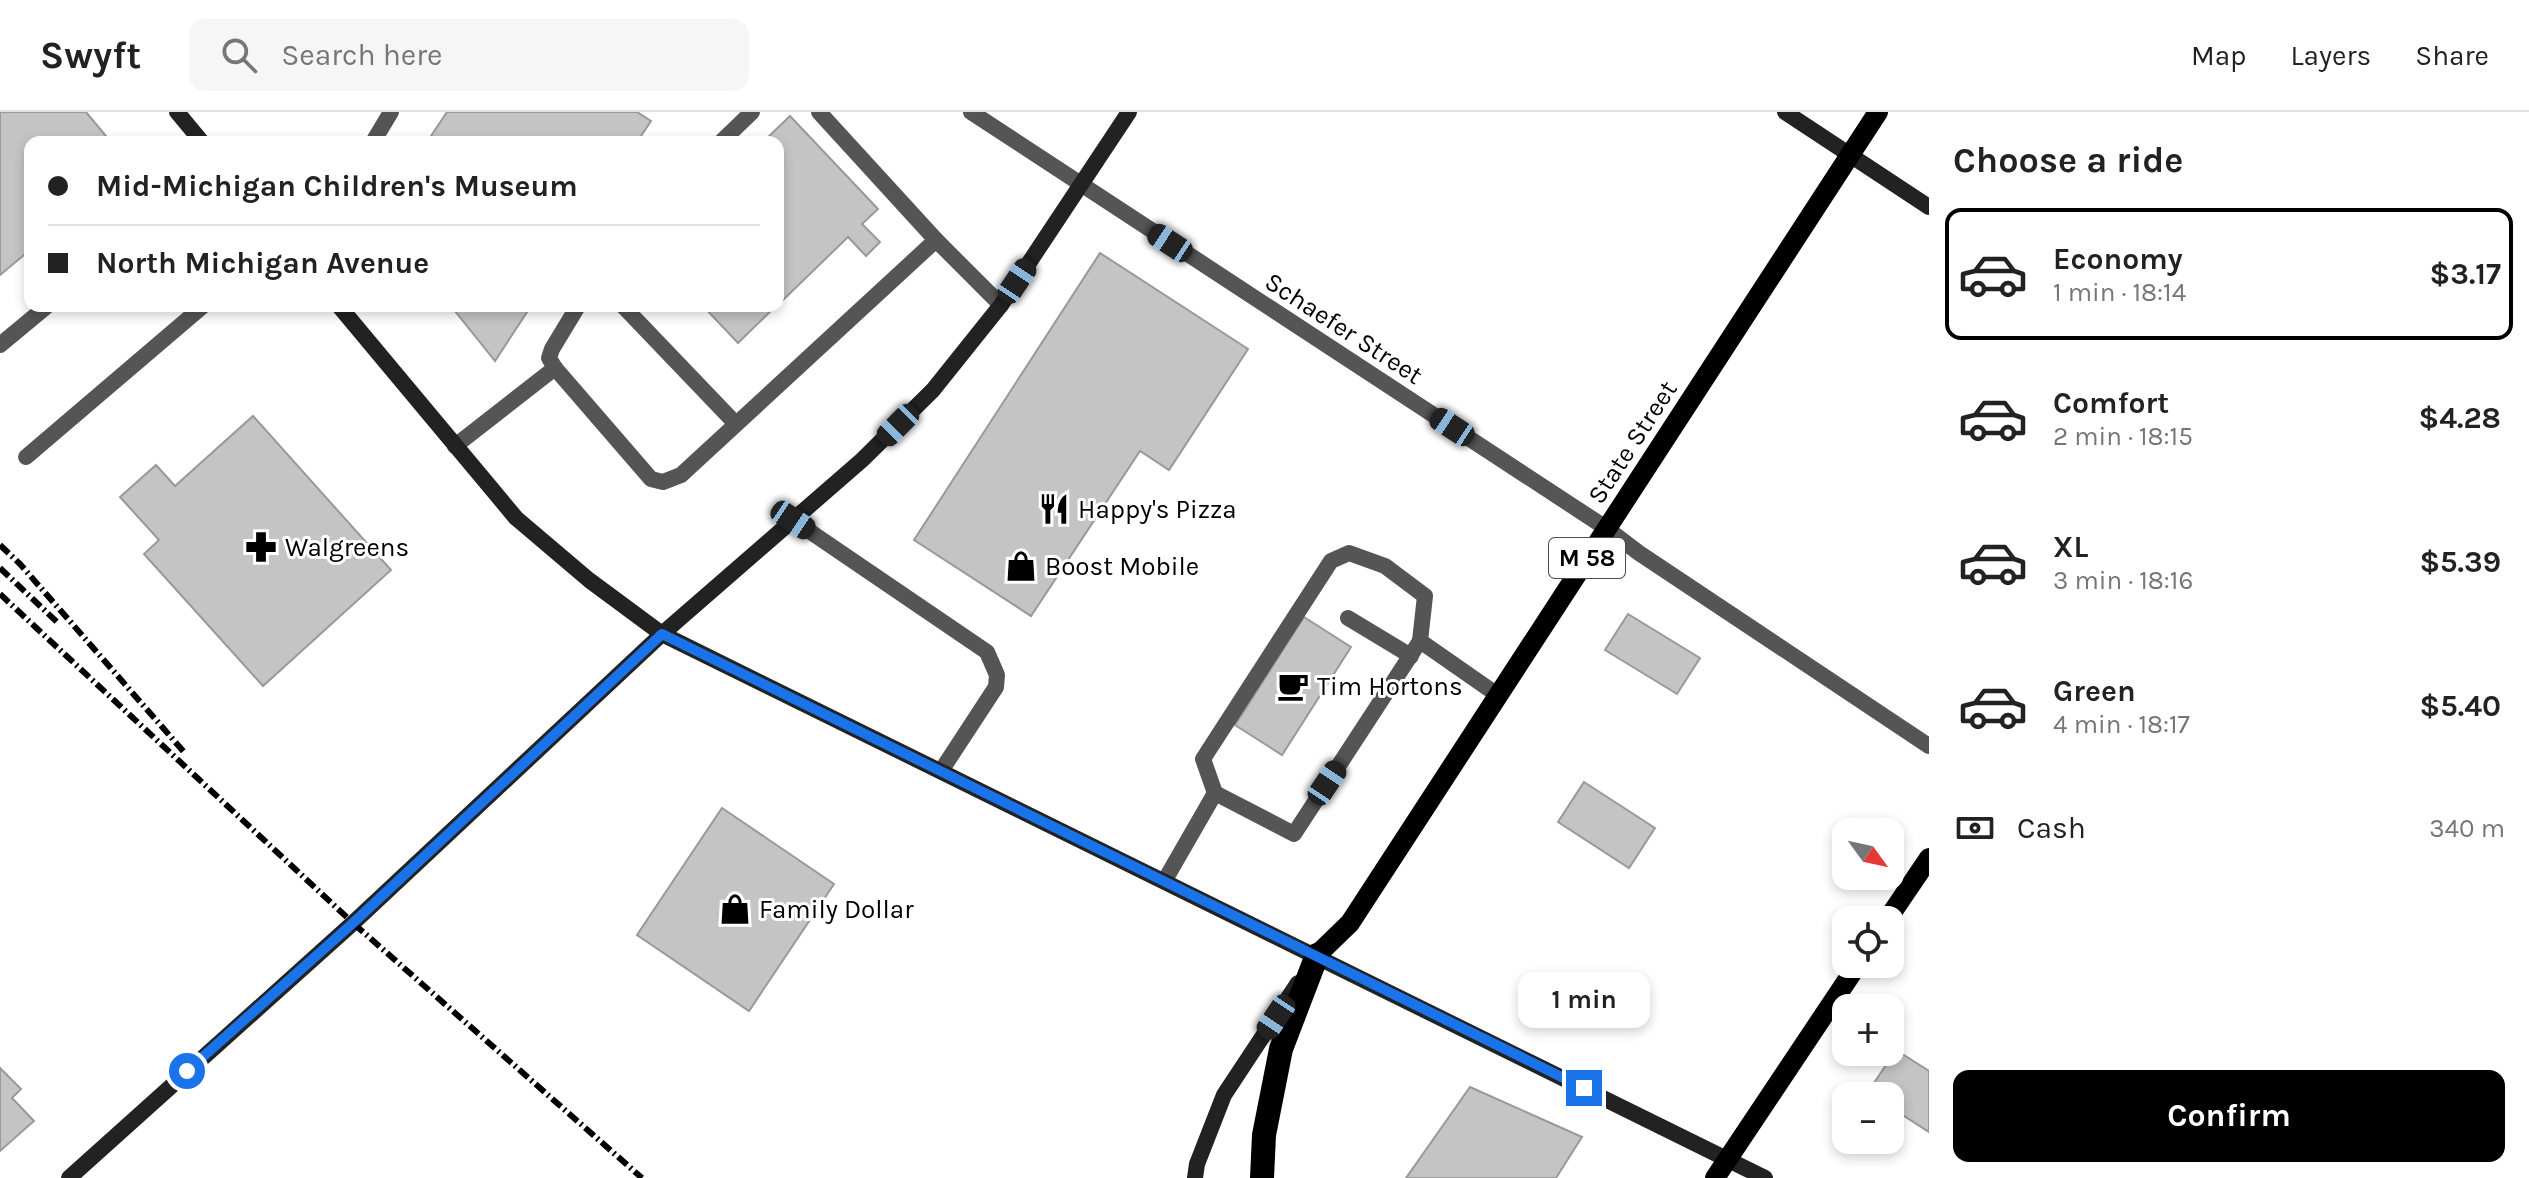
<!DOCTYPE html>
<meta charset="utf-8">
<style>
:root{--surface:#fff;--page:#f6f6f6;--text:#222;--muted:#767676;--line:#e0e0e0;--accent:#000}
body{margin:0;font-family:Karla,sans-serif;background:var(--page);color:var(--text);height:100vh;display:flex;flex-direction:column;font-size:30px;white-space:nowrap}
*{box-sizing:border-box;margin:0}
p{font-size:26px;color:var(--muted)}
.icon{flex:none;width:44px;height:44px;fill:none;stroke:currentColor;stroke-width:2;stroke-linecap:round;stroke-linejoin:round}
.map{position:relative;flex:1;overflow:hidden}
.sheet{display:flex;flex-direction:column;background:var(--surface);width:600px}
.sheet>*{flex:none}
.guide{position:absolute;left:24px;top:24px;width:760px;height:176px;border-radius:16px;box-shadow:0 4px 12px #0003;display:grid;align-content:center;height:176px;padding:0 24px;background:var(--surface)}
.needle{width:52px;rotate:123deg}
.fabs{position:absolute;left:1832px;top:706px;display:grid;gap:16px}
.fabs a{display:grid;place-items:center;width:72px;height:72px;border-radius:16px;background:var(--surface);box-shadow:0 4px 12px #0003;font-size:40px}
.end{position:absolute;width:36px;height:36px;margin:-18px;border:10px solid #1a73e8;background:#fff;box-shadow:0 0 0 4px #fff}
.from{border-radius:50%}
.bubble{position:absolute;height:56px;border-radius:16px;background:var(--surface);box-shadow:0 4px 12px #0003;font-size:26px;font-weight:700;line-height:56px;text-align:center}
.car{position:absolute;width:24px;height:48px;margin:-24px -12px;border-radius:10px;box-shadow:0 0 6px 2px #0007;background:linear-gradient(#222 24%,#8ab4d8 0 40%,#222 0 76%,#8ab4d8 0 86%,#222 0)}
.guide b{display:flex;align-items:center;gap:28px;height:76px;font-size:30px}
.guide b+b{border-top:2px solid var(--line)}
.guide i{width:20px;height:20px;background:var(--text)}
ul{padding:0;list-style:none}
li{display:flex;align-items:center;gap:24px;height:132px;margin:0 16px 12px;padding:0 8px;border:4px solid transparent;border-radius:16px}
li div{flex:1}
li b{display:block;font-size:30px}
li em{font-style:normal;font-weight:700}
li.current{border-color:var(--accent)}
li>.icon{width:72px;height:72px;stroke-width:1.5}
h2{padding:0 24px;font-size:36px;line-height:96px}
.pay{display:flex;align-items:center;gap:20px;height:88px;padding:0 24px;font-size:30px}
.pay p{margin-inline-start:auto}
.primary-button{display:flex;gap:16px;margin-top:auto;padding:16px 24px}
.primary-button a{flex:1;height:92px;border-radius:16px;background:var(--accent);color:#fff;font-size:32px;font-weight:700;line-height:92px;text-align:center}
header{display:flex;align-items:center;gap:48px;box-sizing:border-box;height:112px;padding:0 40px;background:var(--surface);border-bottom:2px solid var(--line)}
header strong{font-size:38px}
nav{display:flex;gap:44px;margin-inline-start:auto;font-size:28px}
.search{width:560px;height:72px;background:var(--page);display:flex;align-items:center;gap:20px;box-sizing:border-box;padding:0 28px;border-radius:16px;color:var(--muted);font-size:30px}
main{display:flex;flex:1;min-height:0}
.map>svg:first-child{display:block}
.building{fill:#c4c4c4;stroke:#999;stroke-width:2}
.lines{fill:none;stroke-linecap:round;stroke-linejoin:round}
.service{stroke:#555;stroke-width:16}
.minor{stroke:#555;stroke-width:16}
.secondary{stroke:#222;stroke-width:16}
.primary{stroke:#000;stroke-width:20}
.motorway{stroke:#000;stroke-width:24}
.rail{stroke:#000;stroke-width:6;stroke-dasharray:12 4 2 4;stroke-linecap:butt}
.route{stroke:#1a73e8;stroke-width:10}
.labels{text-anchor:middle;stroke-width:6;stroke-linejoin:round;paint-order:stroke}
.shield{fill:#fff;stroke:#4c4c4c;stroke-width:2}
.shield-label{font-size:24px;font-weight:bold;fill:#000}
.street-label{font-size:26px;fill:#000;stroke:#fff}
.poi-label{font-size:26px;fill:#000;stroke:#fff;text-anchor:start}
</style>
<header>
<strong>Swyft</strong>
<div class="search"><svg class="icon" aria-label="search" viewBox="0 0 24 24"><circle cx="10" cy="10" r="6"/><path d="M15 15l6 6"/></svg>Search here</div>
<nav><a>Map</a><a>Layers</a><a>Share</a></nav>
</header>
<main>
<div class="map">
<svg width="1929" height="1066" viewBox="0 0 1929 1066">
<rect width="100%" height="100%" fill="#fff"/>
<g class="building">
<path d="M 0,0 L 86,0 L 111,30 L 30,30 L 30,138 L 0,163 Z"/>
<path d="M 447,0 L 637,0 L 651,9 L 637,30 L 427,30 Z"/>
<path d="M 790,4 L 878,97 L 862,112 L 880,130 L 866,144 L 848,125 L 778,193 L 778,30 L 763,30 Z"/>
<path d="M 1100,141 L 1248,237 L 1169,358 L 1140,339 L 1031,504 L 914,428 Z"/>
<path d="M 451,194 L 531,194 L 495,249 Z"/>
<path d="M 703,194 L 776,194 L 738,231 Z"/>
<path d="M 253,304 L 391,458 L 263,574 L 144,442 L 159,428 L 120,385 L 156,353 L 175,374 Z"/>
<path d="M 1628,502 L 1700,546 L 1677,582 L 1605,538 Z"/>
<path d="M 1304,505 L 1351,535 L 1282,643 L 1235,613 Z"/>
<path d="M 1584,670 L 1655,716 L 1629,756 L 1558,710 Z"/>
<path d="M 722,696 L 834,772 L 749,899 L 637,823 Z"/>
<path d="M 1896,938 L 1929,959 L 1929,1020 L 1890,995 L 1890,984 L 1874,984 L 1868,980 Z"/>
<path d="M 0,956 L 21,977 L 12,986 L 34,1009 L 0,1039 Z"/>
<path d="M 1470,975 L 1582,1025 L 1556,1066 L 1406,1066 Z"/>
</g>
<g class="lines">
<g class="service">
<path d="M 819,0 L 936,128"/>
<path d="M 721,30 L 752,0"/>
<path d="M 623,194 L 736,312"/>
<path d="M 0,233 L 47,194"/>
<path d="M 555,256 L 549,246 L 552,237 L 578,194"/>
<path d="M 455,334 L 555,256 L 651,367 L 663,370 L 681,363 L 936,128 L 1001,193"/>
<path d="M 26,345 L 203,194"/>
<path d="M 793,408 L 987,540 L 997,563 L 996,575 L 941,659"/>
<path d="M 1348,506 L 1411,544"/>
<path d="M 1215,681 L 1203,647 L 1331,449 L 1349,441 L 1385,454 L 1425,484 L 1420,529"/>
<path d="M 1165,768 L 1215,681 L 1294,722 L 1420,529 L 1499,584"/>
</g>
<g class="minor">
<path d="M 971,0 L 1606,416 L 1639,441 L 1929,634"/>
<path d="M 373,30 L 391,0"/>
</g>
<g class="secondary">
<path d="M 177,0 L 202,30"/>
<path d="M 1785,0 L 1929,95"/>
<path d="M 339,194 L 516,406 L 589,468 L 662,522 L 1765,1066"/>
<path d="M 69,1066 L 353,811 L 662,522 L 862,348 L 933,278 L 1001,193 L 1129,0"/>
<path d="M 1195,1066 L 1197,1052 L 1224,983 L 1298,871"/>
</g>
<g class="primary">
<path d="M 1887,808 L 1929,746"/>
<path d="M 1317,843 L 1350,811 L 1878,0"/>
<path d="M 1715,1066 L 1858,852"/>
</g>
<path class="motorway" d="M 1262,1066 L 1264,1023 L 1281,937 L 1317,843"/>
<g class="rail">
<path d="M 0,433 L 20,452 L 184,640"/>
<path d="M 0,456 L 58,511"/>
<path d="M 0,482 L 353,811 L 642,1066"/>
</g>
</g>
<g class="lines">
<path class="route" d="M 187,959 L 353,811 L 662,522 L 1584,976"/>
</g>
<defs>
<symbol id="restaurant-bare" viewBox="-9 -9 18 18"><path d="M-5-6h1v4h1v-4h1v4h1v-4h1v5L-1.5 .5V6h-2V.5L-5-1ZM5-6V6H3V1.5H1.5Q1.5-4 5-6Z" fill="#000" stroke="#fff" stroke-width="2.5" paint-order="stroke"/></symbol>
<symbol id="pharmacy-bare" viewBox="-9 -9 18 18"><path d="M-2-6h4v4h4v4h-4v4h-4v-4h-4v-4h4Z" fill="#000" stroke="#fff" stroke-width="2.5" paint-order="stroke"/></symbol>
<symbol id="shop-bare" viewBox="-9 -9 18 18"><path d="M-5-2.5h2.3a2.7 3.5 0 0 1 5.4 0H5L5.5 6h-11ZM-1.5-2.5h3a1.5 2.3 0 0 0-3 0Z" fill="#000" stroke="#fff" stroke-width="2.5" paint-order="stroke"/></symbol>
<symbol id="cafe-bare" viewBox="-9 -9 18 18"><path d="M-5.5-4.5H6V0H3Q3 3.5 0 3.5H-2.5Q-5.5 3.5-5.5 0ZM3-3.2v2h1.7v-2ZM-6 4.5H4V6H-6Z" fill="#000" stroke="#fff" stroke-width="2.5" paint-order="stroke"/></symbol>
</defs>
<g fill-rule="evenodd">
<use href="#restaurant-bare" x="1032" y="375" width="44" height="44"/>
<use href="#pharmacy-bare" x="239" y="413" width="44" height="44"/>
<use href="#shop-bare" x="999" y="432" width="44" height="44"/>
<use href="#cafe-bare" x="1271" y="552" width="44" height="44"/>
<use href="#shop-bare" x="713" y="775" width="44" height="44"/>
</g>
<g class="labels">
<rect class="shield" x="1549" y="426" width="76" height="40" rx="6"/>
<g class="shield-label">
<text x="1587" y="454">M 58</text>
</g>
<g class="street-label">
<text transform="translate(1344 216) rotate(33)" y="9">Schaefer Street</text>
<text transform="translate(1632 330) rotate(-57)" y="9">State Street</text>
</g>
<g class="poi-label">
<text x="1078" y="406">Happy's Pizza</text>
<text x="285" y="444">Walgreens</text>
<text x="1045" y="463">Boost Mobile</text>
<text x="1317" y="583">Tim Hortons</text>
<text x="759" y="806">Family Dollar</text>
</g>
</g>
</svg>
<div class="fabs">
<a><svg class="needle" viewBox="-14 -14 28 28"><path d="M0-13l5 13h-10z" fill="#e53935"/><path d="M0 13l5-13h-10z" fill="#767676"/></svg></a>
<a><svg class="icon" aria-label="locate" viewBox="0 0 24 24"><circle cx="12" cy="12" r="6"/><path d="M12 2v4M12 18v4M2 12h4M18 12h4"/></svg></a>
<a>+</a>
<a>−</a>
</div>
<i class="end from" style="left:187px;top:959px"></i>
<i class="end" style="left:1584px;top:976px"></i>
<div class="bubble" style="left:1518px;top:860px;width:132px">1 min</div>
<i class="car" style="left:1170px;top:131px;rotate:303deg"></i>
<i class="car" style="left:1017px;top:169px;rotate:34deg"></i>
<i class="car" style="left:898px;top:313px;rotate:225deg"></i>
<i class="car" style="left:1452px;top:315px;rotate:303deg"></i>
<i class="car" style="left:793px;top:408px;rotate:124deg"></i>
<i class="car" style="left:1327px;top:671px;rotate:34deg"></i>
<i class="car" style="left:1276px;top:905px;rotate:214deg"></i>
<div class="guide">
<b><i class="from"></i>Mid-Michigan Children's Museum</b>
<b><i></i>North Michigan Avenue</b>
</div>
</div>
<section class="sheet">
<h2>Choose a ride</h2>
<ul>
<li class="current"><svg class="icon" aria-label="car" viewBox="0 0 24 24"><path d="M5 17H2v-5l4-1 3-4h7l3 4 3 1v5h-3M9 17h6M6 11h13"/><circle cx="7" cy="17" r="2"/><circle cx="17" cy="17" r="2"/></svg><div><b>Economy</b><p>1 min · 18:14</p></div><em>$3.17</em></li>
<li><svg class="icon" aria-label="car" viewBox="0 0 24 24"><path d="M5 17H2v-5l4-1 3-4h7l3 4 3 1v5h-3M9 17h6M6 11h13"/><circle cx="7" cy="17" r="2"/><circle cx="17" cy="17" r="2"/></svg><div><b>Comfort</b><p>2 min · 18:15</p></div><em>$4.28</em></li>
<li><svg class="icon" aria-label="car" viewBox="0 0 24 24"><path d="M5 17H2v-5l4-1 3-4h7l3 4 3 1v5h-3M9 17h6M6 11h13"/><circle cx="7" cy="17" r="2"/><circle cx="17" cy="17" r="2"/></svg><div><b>XL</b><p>3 min · 18:16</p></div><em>$5.39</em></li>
<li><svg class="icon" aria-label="car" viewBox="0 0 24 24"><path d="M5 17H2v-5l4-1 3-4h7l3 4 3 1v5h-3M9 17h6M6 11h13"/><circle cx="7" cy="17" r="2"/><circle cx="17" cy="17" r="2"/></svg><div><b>Green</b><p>4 min · 18:17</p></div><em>$5.40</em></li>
</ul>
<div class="pay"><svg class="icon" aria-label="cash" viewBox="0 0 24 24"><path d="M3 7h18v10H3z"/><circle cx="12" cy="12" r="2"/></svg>Cash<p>340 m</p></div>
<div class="primary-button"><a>Confirm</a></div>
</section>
</main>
